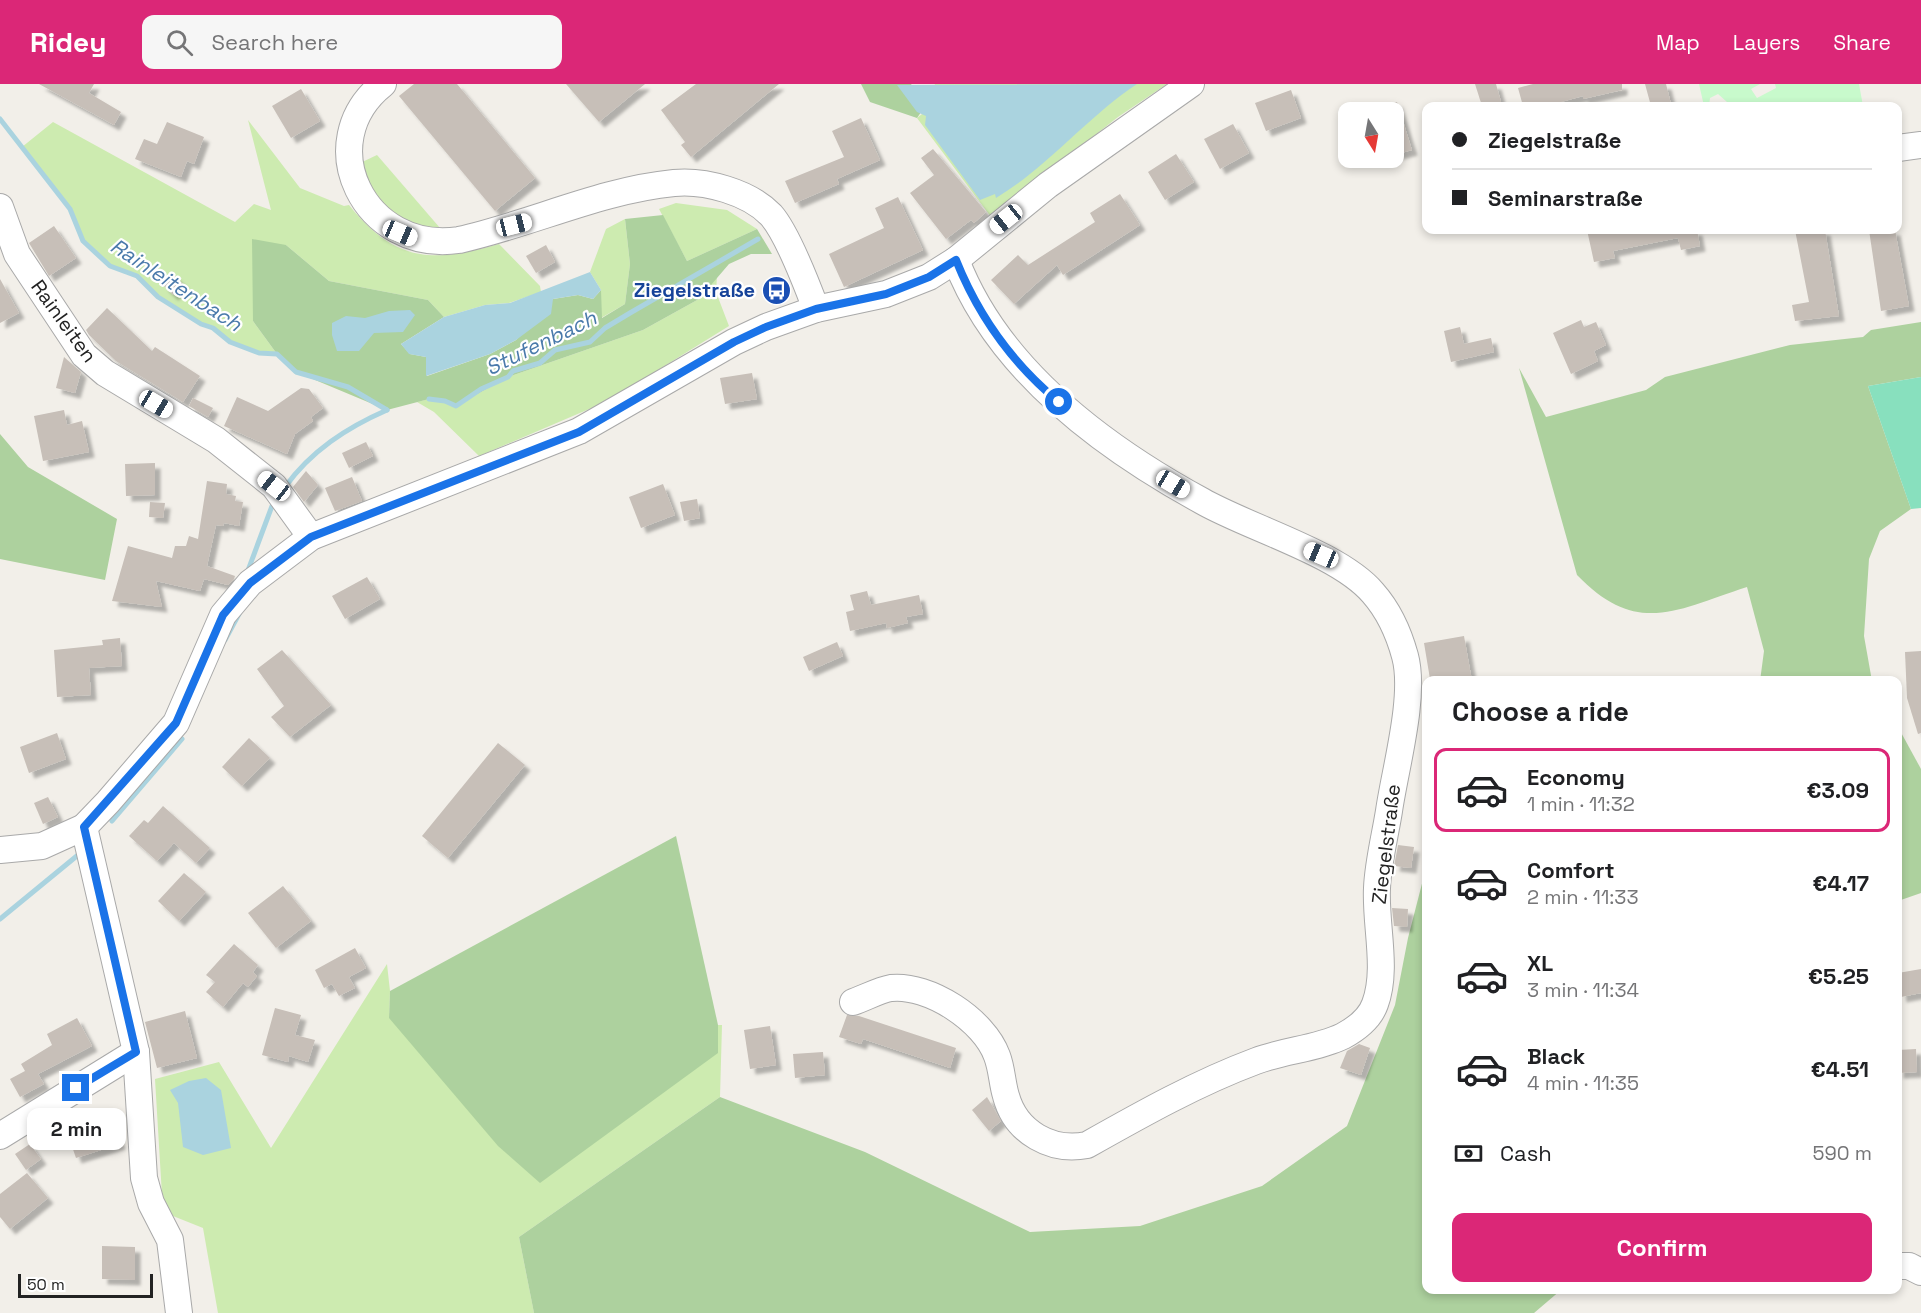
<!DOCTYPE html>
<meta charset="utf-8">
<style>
:root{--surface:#fff;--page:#f6f6f6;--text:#202124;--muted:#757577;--line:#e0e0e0;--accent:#db2777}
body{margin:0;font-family:"Space Grotesk",sans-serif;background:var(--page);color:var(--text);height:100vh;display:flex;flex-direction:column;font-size:22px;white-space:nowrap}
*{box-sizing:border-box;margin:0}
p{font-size:20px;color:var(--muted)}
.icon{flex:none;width:33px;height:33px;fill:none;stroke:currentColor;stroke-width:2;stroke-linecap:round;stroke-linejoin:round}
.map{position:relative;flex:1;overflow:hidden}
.side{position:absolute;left:1422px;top:592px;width:480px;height:618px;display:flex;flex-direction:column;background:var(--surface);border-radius:12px;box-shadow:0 3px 9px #0003}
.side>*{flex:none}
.banner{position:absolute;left:1422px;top:18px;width:480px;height:132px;border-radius:12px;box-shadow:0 3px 9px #0003;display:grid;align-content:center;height:132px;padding:0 30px;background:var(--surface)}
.needle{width:39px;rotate:169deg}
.fabs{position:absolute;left:1338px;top:18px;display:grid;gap:12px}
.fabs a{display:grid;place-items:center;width:66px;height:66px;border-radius:12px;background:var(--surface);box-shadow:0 3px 9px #0003;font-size:30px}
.scale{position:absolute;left:18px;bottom:15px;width:135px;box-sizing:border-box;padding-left:6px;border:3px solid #222;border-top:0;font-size:16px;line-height:21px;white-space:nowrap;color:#222;-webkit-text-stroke:4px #fff;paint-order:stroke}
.end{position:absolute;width:27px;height:27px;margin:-14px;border:8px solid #1a73e8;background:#fff;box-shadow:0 0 0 3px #fff}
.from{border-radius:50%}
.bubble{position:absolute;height:42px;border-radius:12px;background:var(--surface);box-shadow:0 3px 9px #0003;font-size:20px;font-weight:600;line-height:42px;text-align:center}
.car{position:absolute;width:18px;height:36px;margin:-18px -9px;border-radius:8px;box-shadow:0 0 4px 2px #0007;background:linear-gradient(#fff 24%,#345 0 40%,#fff 0 76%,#345 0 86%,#fff 0)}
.banner b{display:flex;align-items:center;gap:21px;height:57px;font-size:22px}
.banner b+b{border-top:2px solid var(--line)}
.banner i{width:15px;height:15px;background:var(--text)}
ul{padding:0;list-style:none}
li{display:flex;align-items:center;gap:18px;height:84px;margin:0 12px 9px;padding:0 18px;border:3px solid transparent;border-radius:12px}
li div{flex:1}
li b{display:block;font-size:22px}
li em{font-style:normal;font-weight:600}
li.current{border-color:var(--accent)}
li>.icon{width:54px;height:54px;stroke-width:1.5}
h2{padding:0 30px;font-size:27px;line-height:72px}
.pay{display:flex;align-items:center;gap:15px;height:66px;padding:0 30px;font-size:22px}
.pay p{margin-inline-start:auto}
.cta{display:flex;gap:12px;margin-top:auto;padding:12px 30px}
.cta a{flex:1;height:69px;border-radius:12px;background:var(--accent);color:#fff;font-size:24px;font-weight:600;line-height:69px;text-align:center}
header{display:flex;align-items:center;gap:36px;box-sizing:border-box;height:84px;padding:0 30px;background:var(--accent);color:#fff}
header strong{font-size:28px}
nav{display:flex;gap:33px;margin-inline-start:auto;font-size:21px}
.search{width:420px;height:54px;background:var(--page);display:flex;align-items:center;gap:15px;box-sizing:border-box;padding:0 21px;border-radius:12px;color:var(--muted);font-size:22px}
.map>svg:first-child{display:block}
.grass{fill:#cdebb0}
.forest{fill:#add19e}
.park{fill:#c8facc}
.pitch{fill:#88e0be}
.water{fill:#aad3df}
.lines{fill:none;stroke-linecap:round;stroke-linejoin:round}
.stream{stroke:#aad3df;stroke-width:5}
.building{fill:#c7bfb8;filter:url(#shadow)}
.minor-casing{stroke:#a9a9a9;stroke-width:28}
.minor{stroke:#fff;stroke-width:26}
.route{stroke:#1a73e8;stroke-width:8}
.labels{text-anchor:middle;stroke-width:4.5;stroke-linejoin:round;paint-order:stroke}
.transit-label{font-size:20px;font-weight:bold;fill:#164399;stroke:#fff;text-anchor:end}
.street-label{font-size:20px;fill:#222;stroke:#fff}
.water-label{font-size:21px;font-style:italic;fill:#4a7aab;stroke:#fff}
</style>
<header>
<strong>Ridey</strong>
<div class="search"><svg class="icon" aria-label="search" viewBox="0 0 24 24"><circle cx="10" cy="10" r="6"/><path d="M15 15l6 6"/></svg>Search here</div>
<nav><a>Map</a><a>Layers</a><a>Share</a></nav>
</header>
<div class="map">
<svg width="1921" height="1229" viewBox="0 0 1921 1229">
<defs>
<filter id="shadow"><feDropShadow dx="5.5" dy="5.5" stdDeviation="1.5" flood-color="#0004"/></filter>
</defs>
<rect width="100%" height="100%" fill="#f2efe9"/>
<g class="grass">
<path d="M 935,0 L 1167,0 L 1118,33 L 991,133 L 917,34 L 922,30 Z"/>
<path d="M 248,36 L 300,104 L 344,122 L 349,121 C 396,179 432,179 499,160 L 540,202 L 541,208 L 509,219 L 485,221 L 444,233 L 428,216 L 329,197 L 286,161 L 253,237 L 277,270 L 259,269 L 230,258 L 213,244 L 201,240 L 158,213 L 137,192 L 110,182 L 83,157 L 70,125 L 22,63 L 53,38 L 235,138 L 254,120 L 271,126 Z"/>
<path d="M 377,71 L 440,144 L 440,149 L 383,127 L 358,80 Z"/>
<path d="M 676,119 L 727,126 L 757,145 L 687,177 L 659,125 Z"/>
<path d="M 625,135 L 630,180 L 625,220 L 601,234 L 601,206 L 590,188 L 606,145 Z"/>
<path d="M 717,192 L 716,208 L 729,242 L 608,317 L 479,372 L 434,328 L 417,318 L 429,315 L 456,322 L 508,293 L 643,246 L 699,215 Z"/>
<path d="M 387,880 L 390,907 L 389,934 L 718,969 L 718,941 L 722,941 L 720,1013 L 519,1153 L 534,1229 L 218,1229 L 203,1144 L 163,1128 L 155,995 L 219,978 L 271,1064 Z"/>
</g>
<g class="forest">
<path d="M 861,0 L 911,0 L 926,21 L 917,34 L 870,18 Z"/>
<path d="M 663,131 L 687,177 L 757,145 L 772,170 L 751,170 L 729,180 L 699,215 L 643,246 L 508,293 L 456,322 L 429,315 L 387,326 L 296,288 L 277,270 L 253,237 L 252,155 L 286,161 L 329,197 L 428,216 L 444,233 L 401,260 L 410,270 L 426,273 L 427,292 L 490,270 L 516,256 L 553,215 L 578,211 L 593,215 L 601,206 L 602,234 L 625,220 L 630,180 L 625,135 Z"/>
<path d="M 1921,238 L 1921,293 L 1868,302 L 1911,425 L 1880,447 L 1869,475 L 1864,552 L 1872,597 L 1760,597 L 1764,567 L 1747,503 C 1676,526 1637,553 1577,491 L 1519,284 L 1546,333 L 1646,306 L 1665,293 L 1790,261 L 1863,253 L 1871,246 Z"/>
<path d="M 0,350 L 28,383 L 117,435 L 105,496 L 0,475 Z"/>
<path d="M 1898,643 L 1921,685 L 1921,809 L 1898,817 Z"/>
<path d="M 676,752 L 718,941 L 718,969 L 540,1099 L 498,1062 L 389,934 L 390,907 Z"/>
<path d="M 1426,784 L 1426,1206 L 1561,1206 L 1534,1229 L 534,1229 L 519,1153 L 720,1013 L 865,1068 L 1030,1148 L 1140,1142 L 1262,1102 L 1347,1042 L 1395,921 L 1408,854 Z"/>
</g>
<path class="park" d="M 1699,0 L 1760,0 L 1751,5 L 1757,14 L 1776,4 L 1775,0 L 1859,0 L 1863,22 L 1738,22 L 1727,18 L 1718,10 L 1710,14 L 1709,22 L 1704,22 Z"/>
<path class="pitch" d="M 1921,293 L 1921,424 L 1911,425 L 1868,302 Z"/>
<g class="water">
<path d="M 1137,0 C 1087,33 1048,83 996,114 L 995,110 L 980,116 L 925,41 L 926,32 L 917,28 L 897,1 Z"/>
<path d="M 590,188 L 601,206 L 593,215 L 578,211 L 553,215 L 551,230 L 516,256 L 490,270 L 426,292 L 426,273 L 409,270 L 401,260 L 444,233 L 485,221 L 510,219 Z"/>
<path d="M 410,226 L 415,231 L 403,248 L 374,249 L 359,267 L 337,267 L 332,251 L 332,239 L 346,232 L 365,234 L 389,227 Z"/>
<path d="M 206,994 L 221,1006 L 231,1064 L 203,1071 L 183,1063 L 178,1019 L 170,1006 L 189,997 Z"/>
</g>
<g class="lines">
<g class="stream">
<path d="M 0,35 L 70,125 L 83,157 L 110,182 L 137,192 L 158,213 L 201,240 L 213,244 L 230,258 L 259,269 L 277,270 L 296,288 L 348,303 L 387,326"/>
<path d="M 429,315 L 445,317 L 456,322 L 481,305 L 508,293 L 513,287 L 540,279 L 555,266 L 590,258 L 605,244 L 630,229 L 758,155"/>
<path d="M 285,403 C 311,367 346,344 387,326"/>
<path d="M 247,489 L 272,422"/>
<path d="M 225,556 L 239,530"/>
<path d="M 112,737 L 182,655"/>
<path d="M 0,835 L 78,771"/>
</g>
</g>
<g class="building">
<path d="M 39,0 L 94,0 L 89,9 L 121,28 L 114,41 Z"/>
<path d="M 414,0 L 457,0 L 535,94 L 495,127 L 399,12 Z"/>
<path d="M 566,0 L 645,0 L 599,38 Z"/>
<path d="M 696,0 L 779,0 L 691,73 L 681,61 L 685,58 L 661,26 Z"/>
<path d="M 1475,0 L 1496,0 L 1501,18 L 1482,22 Z"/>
<path d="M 1533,0 L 1622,0 L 1622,6 L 1583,15 L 1583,12 L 1546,22 L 1523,22 L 1518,4 Z"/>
<path d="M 1645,0 L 1666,0 L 1671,20 L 1651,22 Z"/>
<path d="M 301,5 L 320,37 L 291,54 L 272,22 Z"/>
<path d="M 1291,6 L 1301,34 L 1266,47 L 1255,19 Z"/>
<path d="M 1397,18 L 1412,66 L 1394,71 L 1394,19 Z"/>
<path d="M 861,34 L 880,76 L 837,95 L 839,100 L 795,119 L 785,97 L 844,73 L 832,47 Z"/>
<path d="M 167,38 L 204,53 L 194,80 L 187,77 L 181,93 L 135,75 L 144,55 L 157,60 Z"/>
<path d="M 1233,40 L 1249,69 L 1220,85 L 1204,55 Z"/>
<path d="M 933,65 L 986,128 L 974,139 L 971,136 L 946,155 L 910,109 L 934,91 L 921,74 Z"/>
<path d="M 1176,70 L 1194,98 L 1165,116 L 1148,88 Z"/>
<path d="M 1120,110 L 1140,141 L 1063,191 L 1057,181 L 1014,220 L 991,196 L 1018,171 L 1028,181 L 1095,138 L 1090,129 Z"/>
<path d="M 898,113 L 923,166 L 844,203 L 829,170 L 884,144 L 875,124 Z"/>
<path d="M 54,142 L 76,174 L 49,192 L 29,159 Z"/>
<path d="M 1587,146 L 1697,146 L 1700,162 L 1681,166 L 1678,154 L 1613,167 L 1615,174 L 1594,178 Z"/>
<path d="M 1795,146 L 1825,146 L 1839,232 L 1795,237 L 1792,221 L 1809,218 Z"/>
<path d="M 1869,146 L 1895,146 L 1909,222 L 1881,227 Z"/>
<path d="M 546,161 L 555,178 L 536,189 L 526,172 Z"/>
<path d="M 173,190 L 183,200 L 173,211 L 163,201 Z"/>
<path d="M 0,195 L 19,229 L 0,239 Z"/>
<path d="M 107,224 L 152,267 L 155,263 L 200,292 L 183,318 L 116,277 L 89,251 L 86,246 Z"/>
<path d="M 1581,236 L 1584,243 L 1596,238 L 1606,261 L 1594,267 L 1598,277 L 1571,290 L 1553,249 Z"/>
<path d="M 1460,243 L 1464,260 L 1491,254 L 1494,268 L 1451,278 L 1444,247 Z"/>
<path d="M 64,273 L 81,288 L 75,309 L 56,304 Z"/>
<path d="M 752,289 L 757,315 L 725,320 L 720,294 Z"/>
<path d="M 301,304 L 309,305 L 323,324 L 311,333 L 313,337 L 295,350 L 287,370 L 224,342 L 237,313 L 268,327 Z"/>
<path d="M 193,314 L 213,324 L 208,333 L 189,322 Z"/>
<path d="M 64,326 L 67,341 L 82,337 L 89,368 L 43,377 L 34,332 Z"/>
<path d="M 366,358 L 373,372 L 349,384 L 342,369 Z"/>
<path d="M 155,379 L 155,411 L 126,412 L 125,380 Z"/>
<path d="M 306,387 L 318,401 L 304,418 L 293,403 Z"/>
<path d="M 352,393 L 362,417 L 335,427 L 325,404 Z"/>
<path d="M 207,397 L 227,400 L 226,410 L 236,412 L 235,417 L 243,418 L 239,442 L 224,439 L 223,442 L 216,441 L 207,482 L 235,492 L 234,495 L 228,501 L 204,495 L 200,507 L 156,497 L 162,523 L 112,517 L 128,462 L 172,474 L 175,462 L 186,462 L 189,452 L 198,455 Z"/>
<path d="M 663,400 L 675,431 L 641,444 L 629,413 Z"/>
<path d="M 697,415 L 700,434 L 684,437 L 680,418 Z"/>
<path d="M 150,418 L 165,419 L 163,434 L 149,433 Z"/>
<path d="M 367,493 L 380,515 L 345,535 L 332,512 Z"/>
<path d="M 867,507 L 871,521 L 919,511 L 923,530 L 906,533 L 908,539 L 887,544 L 886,539 L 850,547 L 846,528 L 854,526 L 850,511 Z"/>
<path d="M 1464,552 L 1472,597 L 1449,597 L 1448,592 L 1430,595 L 1424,559 Z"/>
<path d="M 120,554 L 122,582 L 89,584 L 91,611 L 57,613 L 54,566 L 103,561 L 102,556 Z"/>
<path d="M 837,558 L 843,572 L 809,587 L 803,573 Z"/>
<path d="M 282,566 L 331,621 L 290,653 L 271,633 L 284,622 L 257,585 Z"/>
<path d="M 1921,567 L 1921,649 L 1918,650 L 1907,614 L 1905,568 Z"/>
<path d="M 57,649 L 66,675 L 29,689 L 20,663 Z"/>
<path d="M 249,654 L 270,674 L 242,702 L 222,683 Z"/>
<path d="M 498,659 L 525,681 L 448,774 L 422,752 Z"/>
<path d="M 48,713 L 58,733 L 43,740 L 34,719 Z"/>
<path d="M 163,722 L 210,764 L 196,779 L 174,759 L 157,777 L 129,752 L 144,736 L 148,739 Z"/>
<path d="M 1398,761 L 1414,763 L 1411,784 L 1394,782 Z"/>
<path d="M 184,789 L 206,808 L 179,837 L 158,817 Z"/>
<path d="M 283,802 L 311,837 L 276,864 L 248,829 Z"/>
<path d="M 1392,824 L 1408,825 L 1407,843 L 1394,842 Z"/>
<path d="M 234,860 L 258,881 L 253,888 L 257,892 L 248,903 L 243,899 L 223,923 L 206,908 L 215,898 L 206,891 Z"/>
<path d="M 355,864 L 366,884 L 349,893 L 355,904 L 339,912 L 332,900 L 324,904 L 315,886 Z"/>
<path d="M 1921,885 L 1921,909 L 1901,913 L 1898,889 Z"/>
<path d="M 275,924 L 301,931 L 295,951 L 315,956 L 308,978 L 289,972 L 288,978 L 262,971 Z"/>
<path d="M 185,927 L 197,974 L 157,984 L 145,938 Z"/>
<path d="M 847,931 L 859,932 L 956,964 L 950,984 L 863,955 L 861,960 L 839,953 Z"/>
<path d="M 77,934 L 92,962 L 38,990 L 44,1000 L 20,1013 L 10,995 L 25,987 L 21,980 L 52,961 L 47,950 Z"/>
<path d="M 770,942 L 776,981 L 750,985 L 744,946 Z"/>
<path d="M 1359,960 L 1370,964 L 1361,991 L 1340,984 L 1347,967 Z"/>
<path d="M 1916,965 L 1917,988 L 1898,989 L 1898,966 Z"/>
<path d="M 823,968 L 825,991 L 795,994 L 793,970 Z"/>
<path d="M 987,1013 L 1001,1037 L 989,1047 L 972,1026 Z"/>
<path d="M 112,1034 L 120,1060 L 76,1074 L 67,1048 Z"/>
<path d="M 30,1060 L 41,1075 L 26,1086 L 15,1070 Z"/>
<path d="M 27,1089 L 48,1114 L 10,1145 L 0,1133 L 0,1110 Z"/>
<path d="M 102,1162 L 135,1163 L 135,1196 L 102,1195 Z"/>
</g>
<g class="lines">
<defs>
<g id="minor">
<path d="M 383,0 C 310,58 364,170 459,156 C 531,140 601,106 674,99 C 705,96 749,108 771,131 C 787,149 807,201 816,225"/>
<path d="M 1898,64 L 1921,61"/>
<path d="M 0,123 L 17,170 L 84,271 L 105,289 L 216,356 L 274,402 L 311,453"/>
<path d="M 0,766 L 42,762 L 84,743 L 108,718 L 176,639 L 223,531 L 250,499 L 311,453 L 579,347 L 734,258 L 766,243 L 816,225 L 886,210 L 929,193 L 956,176 L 1048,101 L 1191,0"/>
<path d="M 853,918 C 865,914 879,906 891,904 C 929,900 984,936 997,972 C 1002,985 1002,999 1006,1012 C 1016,1049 1052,1068 1087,1061 C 1142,1030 1197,999 1256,977 C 1285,966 1316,965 1343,952 C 1356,945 1370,934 1375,920 C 1388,885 1375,841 1377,804 C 1378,779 1385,752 1389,727 C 1395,685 1416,612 1405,572 C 1399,550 1388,526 1373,509 C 1339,469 1249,444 1202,417 C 1103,363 997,284 956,176"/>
<path d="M 136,968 L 144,1094 L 151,1119 L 170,1156 L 179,1229"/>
<path d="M 0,1052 L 136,968 L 84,743"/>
<path d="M 1898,1182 L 1909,1182 L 1921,1188"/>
</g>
</defs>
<use href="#minor" class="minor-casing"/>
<use href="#minor" class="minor"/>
</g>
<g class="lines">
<path class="route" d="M 76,1004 L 136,968 L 84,743 L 176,639 L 223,531 L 250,499 L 311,453 L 579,348 L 734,258 L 766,243 L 816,225 L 886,210 L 929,193 L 956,176 C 978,231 1013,280 1059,318"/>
</g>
<defs>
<symbol id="bus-disc" viewBox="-11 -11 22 22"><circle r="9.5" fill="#1a4fb4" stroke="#fff"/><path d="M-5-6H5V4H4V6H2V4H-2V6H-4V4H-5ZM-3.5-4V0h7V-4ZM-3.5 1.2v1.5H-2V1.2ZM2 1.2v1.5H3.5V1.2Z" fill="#fff"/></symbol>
</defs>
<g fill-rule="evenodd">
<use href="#bus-disc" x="760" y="190" width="33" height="33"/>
</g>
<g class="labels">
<g class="transit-label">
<text x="755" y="213">Ziegelstraße</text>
</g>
<g class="street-label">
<text transform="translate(64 237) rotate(54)" y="7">Rainleiten</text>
<text transform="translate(1386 760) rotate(-83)" y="7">Ziegelstraße</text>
</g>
<g class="water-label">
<text transform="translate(176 201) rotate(33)" y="7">Rainleitenbach</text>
<text transform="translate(541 259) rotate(-26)" y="7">Stufenbach</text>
</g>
</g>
</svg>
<div class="fabs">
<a><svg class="needle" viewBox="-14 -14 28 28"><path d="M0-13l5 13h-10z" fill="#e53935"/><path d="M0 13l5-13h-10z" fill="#757577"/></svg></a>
</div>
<div class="scale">50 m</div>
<i class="end from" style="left:1059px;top:318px"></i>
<i class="end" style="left:76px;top:1004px"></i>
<div class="bubble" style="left:27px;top:1024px;width:99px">2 min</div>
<i class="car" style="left:1006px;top:135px;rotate:231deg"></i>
<i class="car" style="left:514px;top:141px;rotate:76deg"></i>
<i class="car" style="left:400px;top:149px;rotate:113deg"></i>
<i class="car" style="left:156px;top:320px;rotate:121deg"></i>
<i class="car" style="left:1173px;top:400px;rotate:121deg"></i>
<i class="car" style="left:274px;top:402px;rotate:308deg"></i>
<i class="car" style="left:1321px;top:471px;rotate:293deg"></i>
<div class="banner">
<b><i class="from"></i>Ziegelstraße</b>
<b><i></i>Seminarstraße</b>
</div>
<section class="side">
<h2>Choose a ride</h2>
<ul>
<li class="current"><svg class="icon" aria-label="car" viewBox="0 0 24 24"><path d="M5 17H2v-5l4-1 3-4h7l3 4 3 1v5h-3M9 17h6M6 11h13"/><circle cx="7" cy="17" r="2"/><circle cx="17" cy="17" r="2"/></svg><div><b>Economy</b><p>1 min · 11:32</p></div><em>€3.09</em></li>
<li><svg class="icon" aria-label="car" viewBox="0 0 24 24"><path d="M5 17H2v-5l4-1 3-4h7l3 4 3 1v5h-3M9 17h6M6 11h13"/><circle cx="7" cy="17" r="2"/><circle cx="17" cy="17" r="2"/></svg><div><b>Comfort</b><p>2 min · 11:33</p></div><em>€4.17</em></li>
<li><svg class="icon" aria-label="car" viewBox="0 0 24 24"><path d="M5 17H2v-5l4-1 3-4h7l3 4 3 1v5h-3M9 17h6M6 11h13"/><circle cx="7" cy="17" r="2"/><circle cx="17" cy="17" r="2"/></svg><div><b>XL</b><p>3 min · 11:34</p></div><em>€5.25</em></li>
<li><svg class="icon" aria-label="car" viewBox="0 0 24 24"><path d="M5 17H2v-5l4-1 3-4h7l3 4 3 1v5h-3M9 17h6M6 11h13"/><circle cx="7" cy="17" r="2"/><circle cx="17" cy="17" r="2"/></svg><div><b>Black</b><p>4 min · 11:35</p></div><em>€4.51</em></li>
</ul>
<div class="pay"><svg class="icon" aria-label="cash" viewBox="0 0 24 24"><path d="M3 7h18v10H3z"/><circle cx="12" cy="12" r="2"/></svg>Cash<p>590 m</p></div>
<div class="cta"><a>Confirm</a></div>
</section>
</div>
